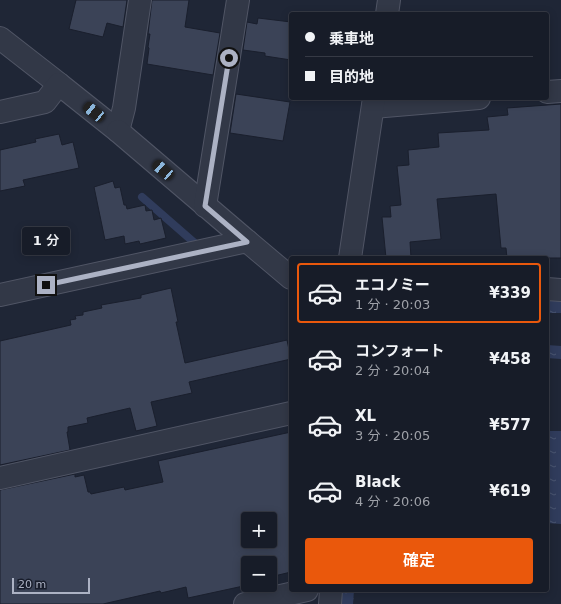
<!DOCTYPE html>
<html lang="ja">
<meta charset="utf-8">
<style>
:root{--surface:#171c28;--page:#242934;--text:#f1f3f6;--muted:#9ea1a8;--line:#363a45;--accent:#ea580c}
body{margin:0;font-family:"DejaVu Sans","Noto Sans JP",sans-serif;background:var(--page);color:var(--text);height:100vh;display:flex;flex-direction:column;font-size:15px;white-space:nowrap}
*{box-sizing:border-box;margin:0}
p{font-size:13px;color:var(--muted)}
.icon{flex:none;width:22px;height:22px;fill:none;stroke:currentColor;stroke-width:2;stroke-linecap:round;stroke-linejoin:round}
.map{position:relative;flex:1;overflow:hidden}
.sheet{position:absolute;left:289px;top:256px;width:260px;height:336px;display:flex;flex-direction:column;background:var(--surface);border-radius:4px;box-shadow:0 2px 10px #0003,0 0 0 1px var(--line)}
.sheet>*{flex:none}
.banner{position:absolute;left:289px;top:12px;width:260px;height:88px;border-radius:4px;box-shadow:0 2px 10px #0003,0 0 0 1px var(--line);display:grid;align-content:center;height:88px;padding:0 16px;background:var(--surface)}
.buttons{position:absolute;left:241px;top:512px;display:grid;gap:8px}
.buttons a{display:grid;place-items:center;width:36px;height:36px;border-radius:4px;background:var(--surface);box-shadow:0 2px 10px #0003,0 0 0 1px var(--line);font-size:20px}
.scale{position:absolute;left:12px;bottom:10px;width:78px;box-sizing:border-box;padding-left:4px;border:2px solid #acb2c4;border-top:0;font-size:11px;line-height:14px;white-space:nowrap;color:#acb2c4;-webkit-text-stroke:3px #181d2b;paint-order:stroke}
.end{position:absolute;width:18px;height:18px;margin:-9px;border:5px solid #acb2c4;background:#111;box-shadow:0 0 0 2px #111}
.from{border-radius:50%}
.bubble{position:absolute;height:28px;border-radius:4px;background:var(--surface);box-shadow:0 2px 10px #0003,0 0 0 1px var(--line);font-size:13px;font-weight:600;line-height:28px;text-align:center}
.car{position:absolute;width:12px;height:24px;margin:-12px -6px;border-radius:5px;box-shadow:0 0 3px 1px #0007;background:linear-gradient(#222 24%,#8ab4d8 0 40%,#222 0 76%,#8ab4d8 0 86%,#222 0)}
.banner b{display:flex;align-items:center;gap:14px;height:38px;font-size:15px}
.banner b+b{border-top:1px solid var(--line)}
.banner i{width:10px;height:10px;background:var(--text)}
ul{padding:7px 0 0;list-style:none}
li{display:flex;align-items:center;gap:12px;height:60px;margin:0 8px 6px;padding:0 8px;border:2px solid transparent;border-radius:4px}
li div{flex:1}
li b{display:block;font-size:15px}
li em{font-style:normal;font-weight:600}
li.active{border-color:var(--accent)}
li>.icon{width:36px;height:36px;stroke-width:1.5}
.primary-button{display:flex;gap:8px;margin-top:auto;padding:8px 16px}
.primary-button a{flex:1;height:46px;border-radius:4px;background:var(--accent);color:#fff;font-size:16px;font-weight:600;line-height:46px;text-align:center}
.map>svg:first-child{display:block}
.water{fill:url(#water-ripples)}
.lines{fill:none;stroke-linecap:round;stroke-linejoin:round}
.stream{stroke:#303c5c;stroke-width:8}
.building{fill:#3b4357;stroke:#1a1f2d;fill-rule:evenodd}
.minor-casing{stroke:#505565;stroke-width:24}
.minor{stroke:#323847;stroke-width:22}
.route{stroke:#acb2c4;stroke-width:5}
</style>
<div class="map">
<svg width="561" height="604" viewBox="0 0 561 604">
<defs>
<pattern id="water-ripples" width="26" height="14" patternUnits="userSpaceOnUse"><rect width="26" height="14" fill="#303c5c"/><path d="M2 4q2-2 4 0t4 0M15 11q2-2 4 0t4 0" fill="none" stroke="#4b5672"/></pattern>
</defs>
<rect width="100%" height="100%" fill="#1f2636"/>
<g class="water">
<path d="M 547,300 L 561,301 L 561,313 L 547,313 Z"/>
<path d="M 547,345 L 561,346 L 561,359 L 547,358 Z"/>
<path d="M 549,431 L 561,431 L 561,524 L 547,523 L 547,477 Z"/>
<path d="M 342,590 L 354,590 L 353,604 L 341,604 Z"/>
</g>
<g class="lines">
<path class="stream" d="M 142,197 L 197,245"/>
</g>
<g class="building">
<path d="M 76,0 L 127,0 L 123,27 L 107,23 L 103,37 L 69,29 Z"/>
<path d="M 152,0 L 189,0 L 185,27 L 220,33 L 213,75 L 147,64 L 149,48 L 148,47 L 150,34 L 148,34 Z"/>
<path d="M 258,18 L 291,22 L 291,60 L 265,56 L 265,53 L 243,50 L 247,22 L 257,24 Z"/>
<path d="M 236,94 L 290,102 L 283,141 L 230,133 Z"/>
<path d="M 561,104 L 561,258 L 507,258 L 506,248 L 501,248 L 496,194 L 437,199 L 441,239 L 410,242 L 411,258 L 386,258 L 382,217 L 391,217 L 390,206 L 401,205 L 397,166 L 409,165 L 408,150 L 439,147 L 438,133 L 489,130 L 487,117 L 508,115 L 507,108 Z"/>
<path d="M 59,134 L 62,145 L 73,142 L 79,168 L 23,180 L 25,186 L 0,191 L 0,150 L 36,142 L 35,139 Z"/>
<path d="M 113,181 L 115,188 L 120,187 L 124,205 L 126,205 L 127,209 L 145,205 L 146,211 L 152,210 L 154,220 L 161,218 L 166,238 L 140,244 L 139,241 L 125,244 L 124,236 L 105,240 L 94,187 Z"/>
<path d="M 171,288 L 178,322 L 176,322 L 185,363 L 287,340 L 291,359 L 189,382 L 192,393 L 151,402 L 157,426 L 136,431 L 130,408 L 87,418 L 88,423 L 68,427 L 68,432 L 67,432 L 70,450 L 0,465 L 0,341 L 71,325 L 70,320 L 76,319 L 75,316 L 83,315 L 83,312 L 102,308 L 101,305 L 141,298 L 141,295 Z"/>
<path d="M 291,432 L 291,572 L 270,577 L 270,563 L 248,563 L 248,585 L 188,598 L 186,587 L 161,593 L 160,591 L 103,604 L 0,604 L 0,490 L 75,474 L 75,477 L 84,475 L 88,492 L 90,492 L 91,494 L 124,487 L 125,490 L 163,482 L 158,461 ZM 248,519 L 270,519 L 270,541 L 248,541 Z"/>
</g>
<g class="lines">
<defs>
<g id="minor">
<path d="M 387,14 L 389,0"/>
<path d="M 0,38 L 59,84"/>
<path d="M 547,92 L 561,91"/>
<path d="M 373,107 L 479,98"/>
<path d="M 0,112 L 45,102 L 59,84 L 118,131 L 124,108 L 140,0"/>
<path d="M 118,131 L 247,241"/>
<path d="M 205,206 L 238,0"/>
<path d="M 350,258 L 374,98"/>
<path d="M 547,289 L 561,290"/>
<path d="M 0,295 L 247,241 L 291,278"/>
<path d="M 0,478 L 291,413"/>
<path d="M 245,604 L 307,590"/>
<path d="M 330,604 L 331,590"/>
</g>
</defs>
<use href="#minor" class="minor-casing"/>
<use href="#minor" class="minor"/>
</g>
<g class="lines">
<path class="route" d="M 46,285 L 247,242 L 205,206 L 229,58"/>
</g>
</svg>
<div class="buttons">
<a>+</a>
<a>−</a>
</div>
<div class="scale">20 m</div>
<i class="end from" style="left:229px;top:58px"></i>
<i class="end" style="left:46px;top:285px"></i>
<div class="bubble" style="left:22px;top:227px;width:48px">1 分</div>
<i class="car" style="left:94px;top:112px;rotate:309deg"></i>
<i class="car" style="left:163px;top:170px;rotate:311deg"></i>
<div class="banner">
<b><i class="from"></i>乗車地</b>
<b><i></i>目的地</b>
</div>
<section class="sheet">
<ul>
<li class="active"><svg class="icon" aria-label="car" viewBox="0 0 24 24"><path d="M5 17H2v-5l4-1 3-4h7l3 4 3 1v5h-3M9 17h6M6 11h13"/><circle cx="7" cy="17" r="2"/><circle cx="17" cy="17" r="2"/></svg><div><b>エコノミー</b><p>1 分 · 20:03</p></div><em>¥339</em></li>
<li><svg class="icon" aria-label="car" viewBox="0 0 24 24"><path d="M5 17H2v-5l4-1 3-4h7l3 4 3 1v5h-3M9 17h6M6 11h13"/><circle cx="7" cy="17" r="2"/><circle cx="17" cy="17" r="2"/></svg><div><b>コンフォート</b><p>2 分 · 20:04</p></div><em>¥458</em></li>
<li><svg class="icon" aria-label="car" viewBox="0 0 24 24"><path d="M5 17H2v-5l4-1 3-4h7l3 4 3 1v5h-3M9 17h6M6 11h13"/><circle cx="7" cy="17" r="2"/><circle cx="17" cy="17" r="2"/></svg><div><b>XL</b><p>3 分 · 20:05</p></div><em>¥577</em></li>
<li><svg class="icon" aria-label="car" viewBox="0 0 24 24"><path d="M5 17H2v-5l4-1 3-4h7l3 4 3 1v5h-3M9 17h6M6 11h13"/><circle cx="7" cy="17" r="2"/><circle cx="17" cy="17" r="2"/></svg><div><b>Black</b><p>4 分 · 20:06</p></div><em>¥619</em></li>
</ul>
<div class="primary-button"><a>確定</a></div>
</section>
</div>
